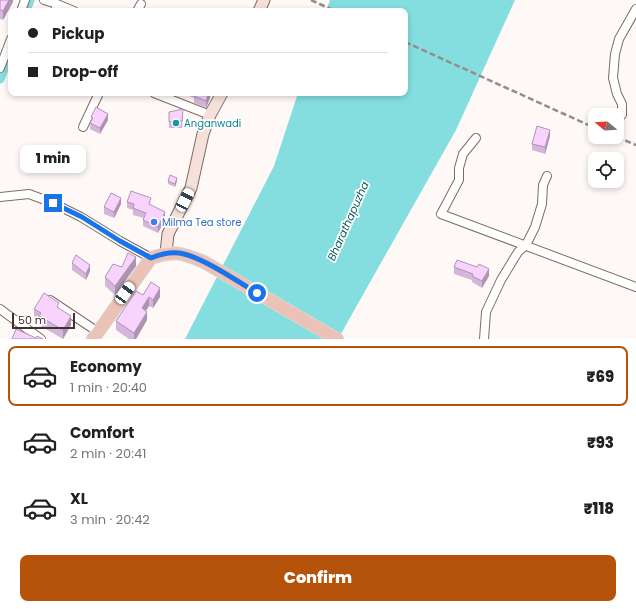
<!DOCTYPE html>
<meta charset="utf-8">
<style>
:root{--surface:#fff;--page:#f2f2f2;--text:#202124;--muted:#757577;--line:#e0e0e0;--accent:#b45309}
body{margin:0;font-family:Poppins,sans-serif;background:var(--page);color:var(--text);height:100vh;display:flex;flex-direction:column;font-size:15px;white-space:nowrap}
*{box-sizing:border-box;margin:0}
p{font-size:13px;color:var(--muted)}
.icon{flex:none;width:22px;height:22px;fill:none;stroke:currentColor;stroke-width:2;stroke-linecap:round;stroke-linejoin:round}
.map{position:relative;height:339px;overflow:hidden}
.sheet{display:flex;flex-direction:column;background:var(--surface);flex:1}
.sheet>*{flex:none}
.banner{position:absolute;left:8px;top:8px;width:400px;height:88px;border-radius:8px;box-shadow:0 2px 6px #0003;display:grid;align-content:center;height:88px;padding:0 20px;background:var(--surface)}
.needle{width:26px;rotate:288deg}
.tools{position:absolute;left:588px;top:108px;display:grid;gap:8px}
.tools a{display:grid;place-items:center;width:36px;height:36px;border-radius:8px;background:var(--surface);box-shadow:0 2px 6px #0003;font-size:20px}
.scale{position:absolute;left:12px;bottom:10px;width:63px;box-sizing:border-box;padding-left:4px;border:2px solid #3d3430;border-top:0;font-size:11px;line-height:14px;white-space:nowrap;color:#3d3430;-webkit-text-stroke:3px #fff;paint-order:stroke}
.end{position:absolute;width:18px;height:18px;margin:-9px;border:5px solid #1a73e8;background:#fff;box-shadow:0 0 0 2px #fff}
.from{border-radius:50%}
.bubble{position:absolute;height:28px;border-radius:8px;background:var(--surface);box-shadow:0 2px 6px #0003;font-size:13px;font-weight:800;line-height:28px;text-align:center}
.car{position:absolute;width:12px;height:24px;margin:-12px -6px;border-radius:5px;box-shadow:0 0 3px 1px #0007;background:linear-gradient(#fff 24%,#345 0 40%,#fff 0 76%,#345 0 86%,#fff 0)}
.banner b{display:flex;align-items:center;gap:14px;height:38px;font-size:15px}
.banner b+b{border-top:1px solid var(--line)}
.banner i{width:10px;height:10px;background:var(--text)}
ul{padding:7px 0 0;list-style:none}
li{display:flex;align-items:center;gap:12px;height:60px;margin:0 8px 6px;padding:0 12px;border:2px solid transparent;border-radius:8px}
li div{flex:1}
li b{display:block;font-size:15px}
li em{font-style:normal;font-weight:800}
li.selected{border-color:var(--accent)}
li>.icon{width:36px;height:36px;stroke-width:1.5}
.primary-button{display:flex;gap:8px;margin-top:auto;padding:8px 20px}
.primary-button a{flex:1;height:46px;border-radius:8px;background:var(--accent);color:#fff;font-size:16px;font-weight:800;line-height:46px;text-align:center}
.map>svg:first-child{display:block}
.water{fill:#84dedf}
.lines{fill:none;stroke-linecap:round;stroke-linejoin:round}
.canal{stroke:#84dedf;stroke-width:9}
.street-casing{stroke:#7f6b63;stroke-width:10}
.secondary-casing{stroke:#7f6b63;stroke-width:13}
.primary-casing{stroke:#d8d6d6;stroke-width:14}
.street{stroke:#fff;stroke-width:8}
.secondary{stroke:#f6e1da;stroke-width:11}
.primary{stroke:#ecc2b6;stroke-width:12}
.rail{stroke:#948d8a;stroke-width:2.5;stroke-dasharray:6 3;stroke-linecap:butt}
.wall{fill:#d5b5da}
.shaded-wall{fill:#ae94b2}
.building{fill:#f8d3fe;stroke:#ae94b2}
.route{stroke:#1a73e8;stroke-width:5}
.culture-dot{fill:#0f9aa8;stroke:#fff;stroke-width:1.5}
.shop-dot{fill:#3f7fe0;stroke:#fff;stroke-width:1.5}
.labels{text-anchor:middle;stroke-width:3.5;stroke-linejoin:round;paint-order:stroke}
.culture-label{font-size:10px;fill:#0d838f;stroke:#fff;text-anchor:start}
.shop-label{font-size:10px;fill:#366cbe;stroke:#fff;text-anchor:start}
.water-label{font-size:11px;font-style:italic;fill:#0b5b5c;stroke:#fff}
</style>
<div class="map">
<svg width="636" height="339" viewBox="0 0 636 339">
<rect width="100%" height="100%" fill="#fef9f7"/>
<path class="water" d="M 330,0 L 515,0 L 456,130 L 338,339 L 185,339 L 274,166 L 298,93 L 405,93 L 405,11 L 326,11 Z"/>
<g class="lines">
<g class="canal">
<path d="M 26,11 L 30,0"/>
<path d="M 0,79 L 11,52"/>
</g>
<defs>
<g id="street">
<path d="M 44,0 L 57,4"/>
<path d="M 21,11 L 25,0"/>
<path d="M 55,11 L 57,4 L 74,11"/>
<path d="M 137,11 L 141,4"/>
<path d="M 0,68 L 11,39"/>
<path d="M 154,93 L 210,115"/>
<path d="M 617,118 L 622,115 L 622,104 L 617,94 L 613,78 L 615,54 L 619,39 L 636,9"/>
<path d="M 83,127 L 99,93"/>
<path d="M 476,138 L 463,154 L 459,168 L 459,180 L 441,214 L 636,287"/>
<path d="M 0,197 L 29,194 L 53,203 L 81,217 L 120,241 L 151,258"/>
<path d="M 50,300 L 98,332"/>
<path d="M 0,309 L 41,339"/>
<path d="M 484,339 L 486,312 L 501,280 L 518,252 L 526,245 L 535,227 L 542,204 L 543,185 L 547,176"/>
</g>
<g id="secondary">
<path d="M 259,11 L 264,0"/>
<path d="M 166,253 L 168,234 L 191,188 L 203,134 L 210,115 L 222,93"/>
</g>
<path id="primary" d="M 93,339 L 151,258 C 174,250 183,253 204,262 L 337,339"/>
</defs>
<use href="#street" class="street-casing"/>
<use href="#secondary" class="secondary-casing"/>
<use href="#primary" class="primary-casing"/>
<use href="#street" class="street"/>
<use href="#secondary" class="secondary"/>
<use href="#primary" class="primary"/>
<g class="rail">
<path d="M 311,0 L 335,11"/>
<path d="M 405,42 L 595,128"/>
<path d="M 617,137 L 636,145"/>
</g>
</g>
<g class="wall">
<path d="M 0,0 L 13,0 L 13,2 L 3,20 L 0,19 Z"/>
<path d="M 187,93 L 210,93 L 210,98 L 206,108 L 194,103 L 194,98 L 187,95 Z"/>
<path d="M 169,112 L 183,116 L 182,128 L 169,128 Z"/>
<path d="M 91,117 L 108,120 L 100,134 L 90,129 Z"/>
<path d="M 550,136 L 545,154 L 532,150 L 532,144 Z"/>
<path d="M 168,181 L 177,181 L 175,187 L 168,184 Z"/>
<path d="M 127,202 L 151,205 L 165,219 L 158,233 L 143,226 L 143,220 L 144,218 L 133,215 L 133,210 L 127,208 Z"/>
<path d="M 121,204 L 114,218 L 104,214 L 104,207 Z"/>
<path d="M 72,263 L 90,271 L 86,280 L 72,270 Z"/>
<path d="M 136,266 L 115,295 L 105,286 L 105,277 L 122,267 Z"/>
<path d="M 454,267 L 489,276 L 482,288 L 472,282 L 472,280 L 454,274 Z"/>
<path d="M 143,295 L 160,297 L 153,308 L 149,306 L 146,311 L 147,320 L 136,339 L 129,339 L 116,330 L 116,321 Z"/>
<path d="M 59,308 L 71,325 L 63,339 L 39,325 L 39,322 L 34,319 L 34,309 Z"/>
</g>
<g class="shaded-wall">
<path d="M 9,0 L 13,0 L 13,2 L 3,20 L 3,11 Z"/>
<path d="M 209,93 L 210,93 L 210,98 L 206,108 L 206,101 Z"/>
<path d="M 108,114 L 108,120 L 100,134 L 100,128 Z"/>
<path d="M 550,130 L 550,136 L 545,154 L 545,147 Z"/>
<path d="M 177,178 L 177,181 L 175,187 L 175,184 Z"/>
<path d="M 121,198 L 121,204 L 114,218 L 114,212 Z"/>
<path d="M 165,212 L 165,219 L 158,233 L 158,227 Z"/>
<path d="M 136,257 L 136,266 L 115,295 L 115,286 Z"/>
<path d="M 90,265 L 90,271 L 86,280 L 86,274 Z"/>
<path d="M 489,269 L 489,276 L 482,288 L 482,281 Z"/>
<path d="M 160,288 L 160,297 L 153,308 L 153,300 Z"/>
<path d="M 149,297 L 149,306 L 142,317 L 142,308 Z"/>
<path d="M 147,312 L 147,320 L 136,339 L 134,339 L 134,333 Z"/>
<path d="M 71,316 L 71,325 L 63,339 L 63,330 Z"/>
</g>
<g class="building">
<path d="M 0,0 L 9,0 L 3,11 L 0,10 Z"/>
<path d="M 195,93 L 209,93 L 206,101 L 194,96 Z"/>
<path d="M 96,107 L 108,114 L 100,128 L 90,123 L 93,118 L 91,117 Z"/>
<path d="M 183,109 L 182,121 L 169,122 L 169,112 Z"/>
<path d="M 537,126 L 550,130 L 545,147 L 532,144 Z"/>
<path d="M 170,175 L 177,178 L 175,184 L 168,181 Z"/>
<path d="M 131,191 L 151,198 L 149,204 L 165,212 L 158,227 L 143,220 L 146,213 L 133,208 L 134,204 L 127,202 Z"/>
<path d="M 111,193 L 121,198 L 114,212 L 104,207 Z"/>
<path d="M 128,253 L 136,257 L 115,286 L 105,277 L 113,264 L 122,267 Z"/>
<path d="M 76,255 L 90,265 L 86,274 L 72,263 Z"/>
<path d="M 457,260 L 477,267 L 479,264 L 489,269 L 482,281 L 472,276 L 473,274 L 454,267 Z"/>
<path d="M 151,282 L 160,288 L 153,300 L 149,297 L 142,308 L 147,312 L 134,333 L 116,321 L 136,291 L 143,295 Z"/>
<path d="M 44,293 L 59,303 L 57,307 L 71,316 L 63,330 L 39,316 L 41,313 L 34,309 Z"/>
<path d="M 16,329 L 36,338 L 37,336 L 43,339 L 12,339 Z"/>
</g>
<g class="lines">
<path class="route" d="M 53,203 L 82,217 L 120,241 L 151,258 C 161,254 173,251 184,254 C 205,259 237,281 257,293"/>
</g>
<circle class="culture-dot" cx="176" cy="123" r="4"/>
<circle class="shop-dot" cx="154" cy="222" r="4"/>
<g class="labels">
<g class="culture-label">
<text x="184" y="127">Anganwadi</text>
</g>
<g class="shop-label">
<text x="162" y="226">Milma Tea store</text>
</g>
<g class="water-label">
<text transform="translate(348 221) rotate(-66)" y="4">Bharathapuzha</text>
</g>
</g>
</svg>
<div class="tools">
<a><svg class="needle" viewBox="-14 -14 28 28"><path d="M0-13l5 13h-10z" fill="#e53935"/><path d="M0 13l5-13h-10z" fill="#757577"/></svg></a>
<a><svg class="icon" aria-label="locate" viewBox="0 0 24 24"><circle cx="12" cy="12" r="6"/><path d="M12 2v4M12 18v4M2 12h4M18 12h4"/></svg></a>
</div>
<div class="scale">50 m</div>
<i class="end from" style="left:257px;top:293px"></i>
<i class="end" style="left:53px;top:203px"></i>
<div class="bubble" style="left:20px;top:145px;width:66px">1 min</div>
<i class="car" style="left:185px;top:200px;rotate:27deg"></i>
<i class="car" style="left:125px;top:293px;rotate:36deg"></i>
<div class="banner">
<b><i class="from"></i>Pickup</b>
<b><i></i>Drop-off</b>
</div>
</div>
<section class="sheet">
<ul>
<li class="selected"><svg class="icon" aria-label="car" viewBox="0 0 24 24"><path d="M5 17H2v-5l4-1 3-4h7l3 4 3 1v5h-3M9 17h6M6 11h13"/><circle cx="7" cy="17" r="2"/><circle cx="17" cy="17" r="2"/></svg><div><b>Economy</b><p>1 min · 20:40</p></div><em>₹69</em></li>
<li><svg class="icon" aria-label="car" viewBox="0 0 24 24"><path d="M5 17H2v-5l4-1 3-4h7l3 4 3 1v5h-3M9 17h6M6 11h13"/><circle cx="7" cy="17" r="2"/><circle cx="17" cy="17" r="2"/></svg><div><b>Comfort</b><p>2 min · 20:41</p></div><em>₹93</em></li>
<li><svg class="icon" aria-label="car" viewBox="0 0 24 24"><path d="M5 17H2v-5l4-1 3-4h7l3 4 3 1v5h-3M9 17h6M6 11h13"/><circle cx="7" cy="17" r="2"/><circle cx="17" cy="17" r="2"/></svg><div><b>XL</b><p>3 min · 20:42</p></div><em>₹118</em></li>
</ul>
<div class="primary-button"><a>Confirm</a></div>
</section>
